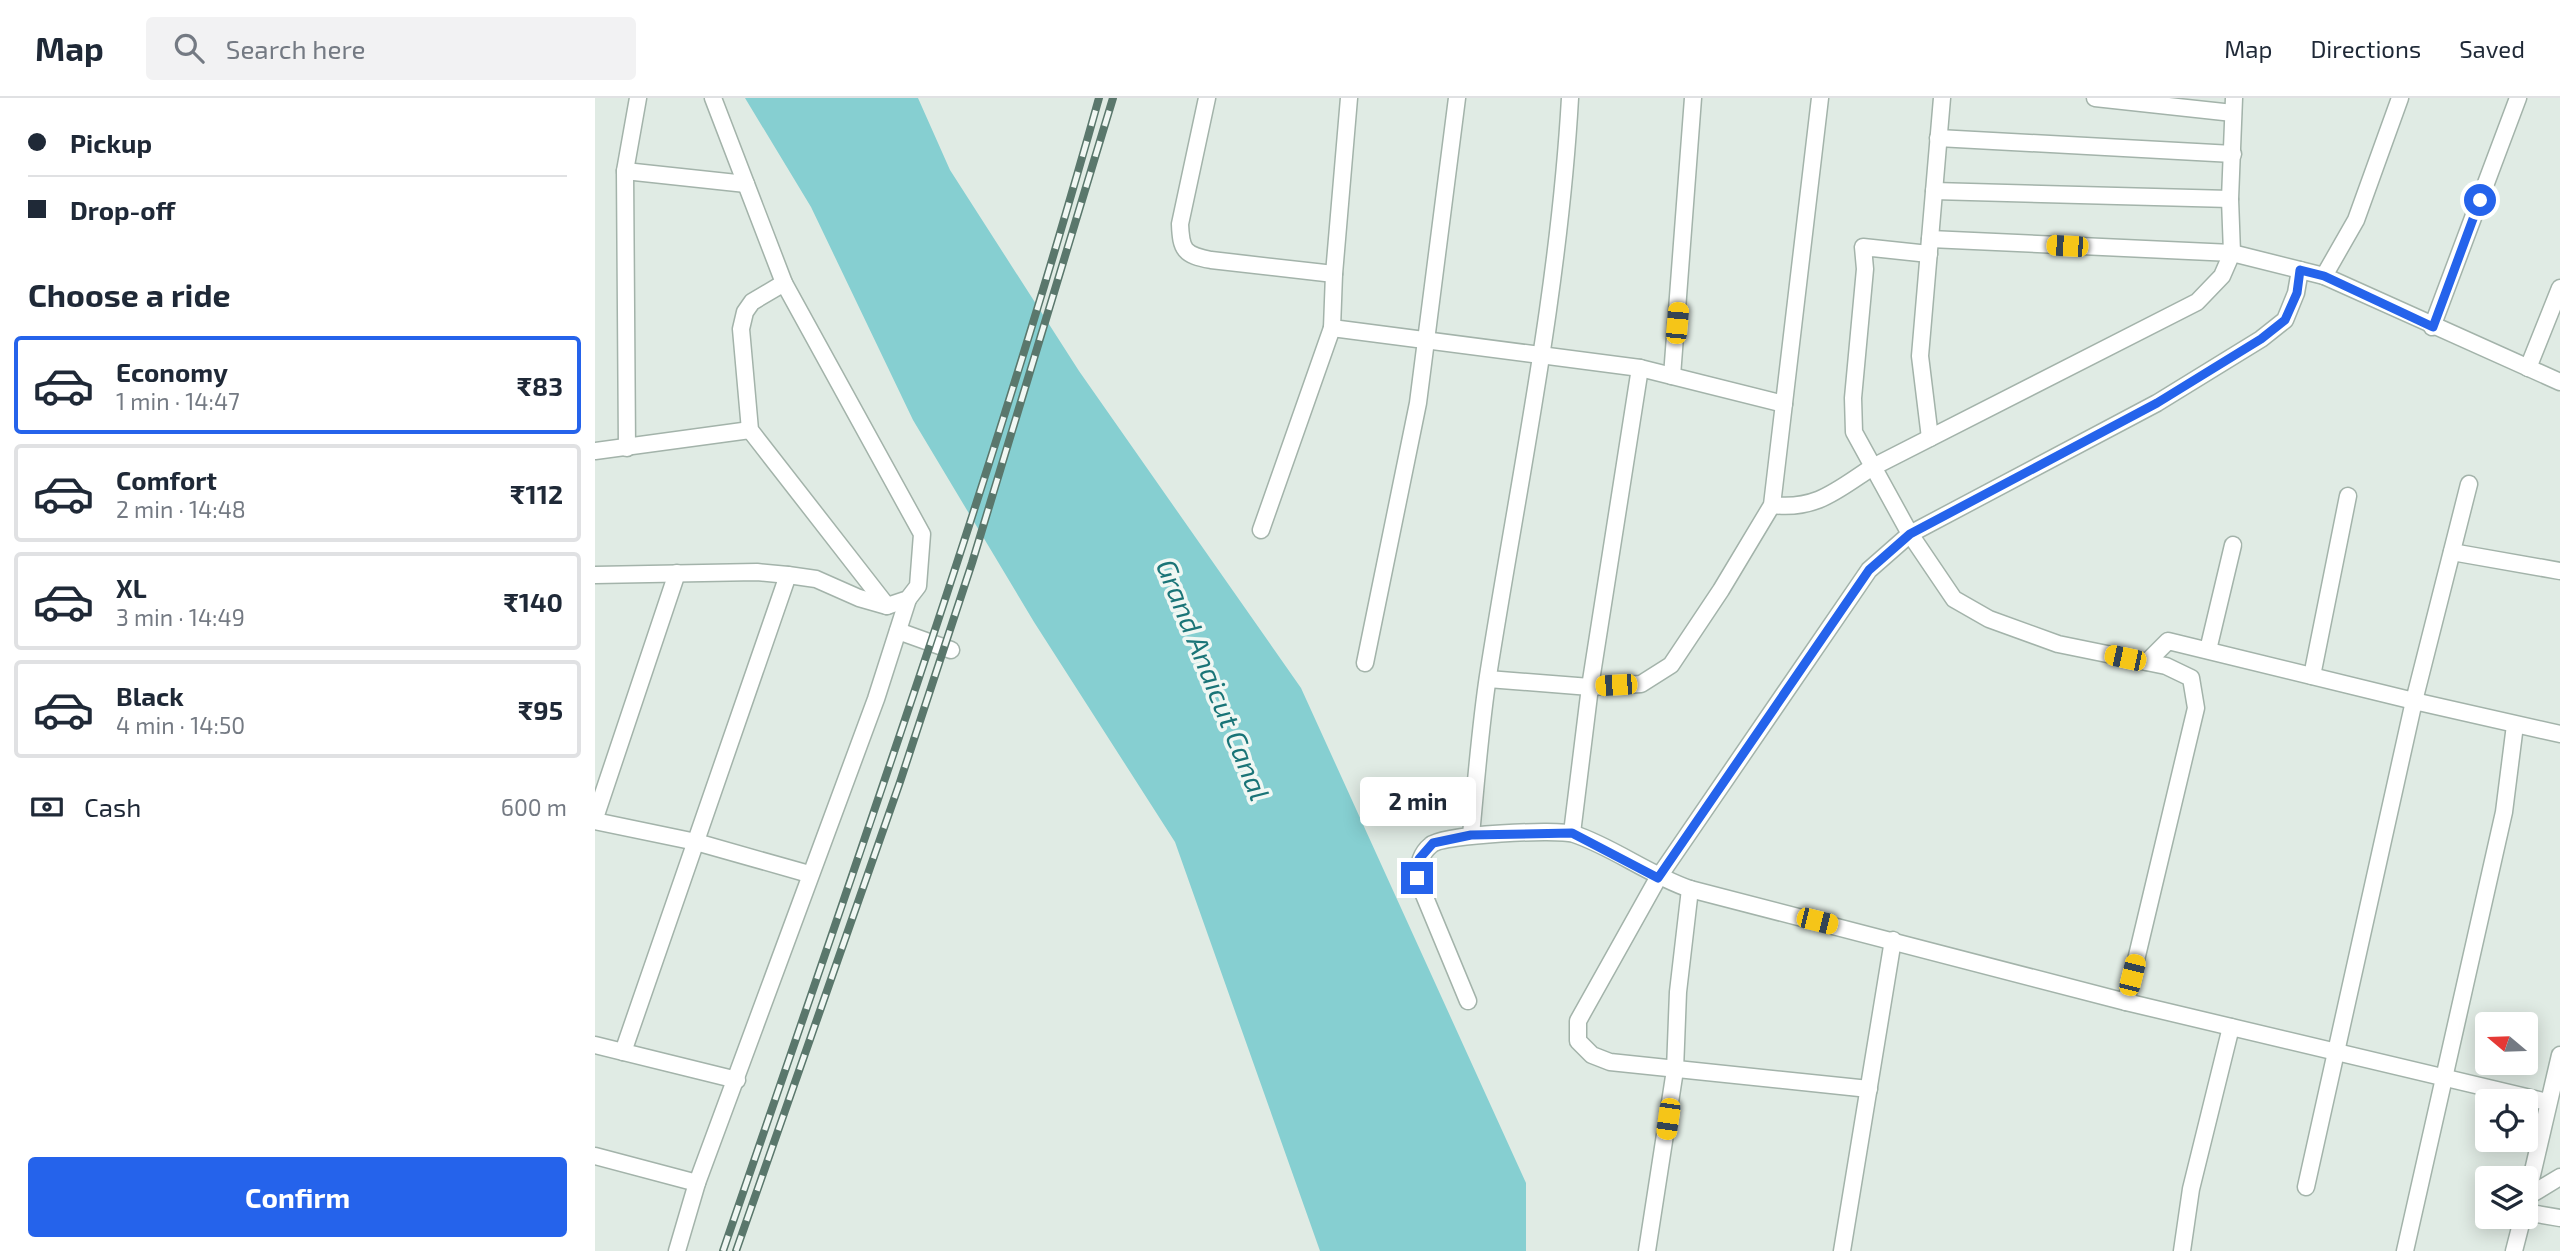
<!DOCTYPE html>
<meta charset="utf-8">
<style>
:root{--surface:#fff;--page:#f2f2f3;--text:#1f2937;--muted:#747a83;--line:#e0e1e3;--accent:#2563eb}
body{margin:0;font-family:"Exo 2",sans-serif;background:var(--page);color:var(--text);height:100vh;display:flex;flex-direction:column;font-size:26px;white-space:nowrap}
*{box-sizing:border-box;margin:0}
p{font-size:23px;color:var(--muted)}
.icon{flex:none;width:38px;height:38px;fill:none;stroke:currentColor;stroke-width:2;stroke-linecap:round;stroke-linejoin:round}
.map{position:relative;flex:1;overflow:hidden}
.side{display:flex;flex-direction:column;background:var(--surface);width:595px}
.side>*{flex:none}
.hud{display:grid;align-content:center;height:154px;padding:0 28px;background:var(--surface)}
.needle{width:46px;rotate:289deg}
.buttons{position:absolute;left:1880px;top:914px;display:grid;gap:14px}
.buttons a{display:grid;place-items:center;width:63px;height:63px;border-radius:7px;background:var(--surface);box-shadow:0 4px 18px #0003;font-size:35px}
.end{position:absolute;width:32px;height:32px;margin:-16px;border:9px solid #2563eb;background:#fff;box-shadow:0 0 0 4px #fff}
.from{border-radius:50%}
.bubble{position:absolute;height:49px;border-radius:7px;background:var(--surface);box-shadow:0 4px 18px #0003;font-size:23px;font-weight:700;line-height:49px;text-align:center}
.car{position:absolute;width:21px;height:42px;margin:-21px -10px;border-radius:9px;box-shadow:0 0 5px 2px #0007;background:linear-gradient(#f5c518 24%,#345 0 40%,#f5c518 0 76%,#345 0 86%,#f5c518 0)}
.hud b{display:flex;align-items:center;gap:24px;height:66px;font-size:26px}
.hud b+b{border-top:2px solid var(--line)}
.hud i{width:18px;height:18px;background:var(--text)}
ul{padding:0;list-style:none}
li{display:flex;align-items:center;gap:21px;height:98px;margin:0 14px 10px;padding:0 14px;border:4px solid var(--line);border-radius:7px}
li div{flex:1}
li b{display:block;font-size:26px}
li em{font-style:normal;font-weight:700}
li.current{border-color:var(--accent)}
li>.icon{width:63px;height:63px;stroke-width:1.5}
h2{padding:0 28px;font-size:32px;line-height:84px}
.pay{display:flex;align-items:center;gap:18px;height:77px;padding:0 28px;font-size:26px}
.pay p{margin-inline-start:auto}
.cta{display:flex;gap:14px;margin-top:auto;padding:14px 28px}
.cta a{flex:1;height:80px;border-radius:7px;background:var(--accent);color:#fff;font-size:28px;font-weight:700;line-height:80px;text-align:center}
header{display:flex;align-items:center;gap:42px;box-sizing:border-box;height:98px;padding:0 35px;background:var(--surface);border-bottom:2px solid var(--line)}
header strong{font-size:33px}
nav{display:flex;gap:38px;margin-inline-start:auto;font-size:24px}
.search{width:490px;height:63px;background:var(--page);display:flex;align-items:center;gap:18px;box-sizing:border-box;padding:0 24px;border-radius:7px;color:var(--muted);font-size:26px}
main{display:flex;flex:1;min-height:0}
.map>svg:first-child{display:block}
.water{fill:#86cfd1}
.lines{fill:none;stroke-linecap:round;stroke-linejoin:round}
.street-casing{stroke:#a3b3aa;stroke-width:19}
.street{stroke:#fff;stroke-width:16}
.rail-casing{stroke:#5a776c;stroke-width:8}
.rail{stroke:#f0f7f3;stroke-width:5;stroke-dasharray:16;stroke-linecap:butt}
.route{stroke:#2563eb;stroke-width:9}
.labels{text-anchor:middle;stroke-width:7;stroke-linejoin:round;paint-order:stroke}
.water-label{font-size:28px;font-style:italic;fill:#1a7477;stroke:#f0f7f3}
</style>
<header>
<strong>Map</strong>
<div class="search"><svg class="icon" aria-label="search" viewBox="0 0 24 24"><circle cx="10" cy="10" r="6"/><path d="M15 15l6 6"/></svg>Search here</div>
<nav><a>Map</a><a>Directions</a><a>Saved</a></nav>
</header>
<main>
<section class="side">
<div class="hud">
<b><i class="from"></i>Pickup</b>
<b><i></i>Drop-off</b>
</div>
<h2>Choose a ride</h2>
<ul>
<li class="current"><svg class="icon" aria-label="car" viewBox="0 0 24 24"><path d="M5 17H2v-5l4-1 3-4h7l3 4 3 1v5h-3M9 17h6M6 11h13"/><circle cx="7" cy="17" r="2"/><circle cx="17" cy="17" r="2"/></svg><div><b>Economy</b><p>1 min · 14:47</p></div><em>₹83</em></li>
<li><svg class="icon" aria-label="car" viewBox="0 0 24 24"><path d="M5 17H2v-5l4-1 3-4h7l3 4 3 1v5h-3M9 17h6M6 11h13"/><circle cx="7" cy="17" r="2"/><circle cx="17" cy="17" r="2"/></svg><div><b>Comfort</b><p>2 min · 14:48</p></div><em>₹112</em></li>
<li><svg class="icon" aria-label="car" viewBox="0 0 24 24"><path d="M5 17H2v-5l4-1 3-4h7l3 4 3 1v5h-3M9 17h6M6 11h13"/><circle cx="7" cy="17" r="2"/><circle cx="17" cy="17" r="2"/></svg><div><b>XL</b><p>3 min · 14:49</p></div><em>₹140</em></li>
<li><svg class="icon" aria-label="car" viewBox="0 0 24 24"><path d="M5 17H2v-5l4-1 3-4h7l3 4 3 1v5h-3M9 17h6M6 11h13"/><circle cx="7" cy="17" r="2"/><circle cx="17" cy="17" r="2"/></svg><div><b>Black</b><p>4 min · 14:50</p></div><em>₹95</em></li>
</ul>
<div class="pay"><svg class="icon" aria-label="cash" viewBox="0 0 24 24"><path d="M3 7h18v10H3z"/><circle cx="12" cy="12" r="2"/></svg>Cash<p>600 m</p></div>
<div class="cta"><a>Confirm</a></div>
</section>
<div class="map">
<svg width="1965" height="1153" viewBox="0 0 1965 1153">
<rect width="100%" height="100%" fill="#e0ebe4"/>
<path class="water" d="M 150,0 L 323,0 L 355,72 L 484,273 L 706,590 L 931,1085 L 931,1153 L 725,1153 L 580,744 L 439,524 L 318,322 L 216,109 Z"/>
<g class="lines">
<defs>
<g id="street">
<path d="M 612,0 L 585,126 C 586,152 589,157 616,162 L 739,176"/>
<path d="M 754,0 L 739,176 L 737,230 L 1045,270 L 1189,306"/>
<path d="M 1500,0 L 1638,15"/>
<path d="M 1343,40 L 1638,56"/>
<path d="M 30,73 L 151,86"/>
<path d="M 1339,93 L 1635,101"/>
<path d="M 1335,141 L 1637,155 L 1729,178 L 1965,284"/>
<path d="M 1334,156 L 1268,149 L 1270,171 L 1258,300 L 1259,334 L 1315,436 L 1359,501 L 1394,521 L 1463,546 L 1571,568 L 1596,580 L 1601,610 L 1531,904"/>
<path d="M 1729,178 L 1761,122 L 1805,0"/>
<path d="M 189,185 L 157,204 L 150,214 L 146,231 L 155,332 L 292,508"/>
<path d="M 1837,229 L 1923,0"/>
<path d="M 1933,270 L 1965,190"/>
<path d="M 1077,278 L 1098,0"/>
<path d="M 1335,340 L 1325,258 L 1347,0"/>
<path d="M 32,350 L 30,73 L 43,0"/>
<path d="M 0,353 L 155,332"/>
<path d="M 1177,407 C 1221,412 1241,393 1276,370 L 1602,204 L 1627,178 L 1637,155 L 1635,101 L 1639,0"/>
<path d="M 666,432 L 737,230"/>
<path d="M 1857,454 L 1965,473"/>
<path d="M 0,477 L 162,474 L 193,477 L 221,481 L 264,500 L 292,508 L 313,501 L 323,488 L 327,436 L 189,185 L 118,0"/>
<path d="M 303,533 L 356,552"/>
<path d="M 1613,552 L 1638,447"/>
<path d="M 1552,564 L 1573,543 L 1819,603 L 1874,386"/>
<path d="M 770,565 L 823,305 L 862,0"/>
<path d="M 1717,578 L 1753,398"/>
<path d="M 893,581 L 995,589 L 1046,586 L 1076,567 L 1126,492 L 1177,407 L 1225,0"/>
<path d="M 0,720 L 82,475"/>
<path d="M 0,723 L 101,744 L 214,776"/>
<path d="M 977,735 L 995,589 L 1045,270"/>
<path d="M 876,737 C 881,684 885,631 893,578 C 923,386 964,195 975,0"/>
<path d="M 873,903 L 822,780 C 824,766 825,756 836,747 C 848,736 963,731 979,736 C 1018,749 1054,777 1095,791 L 1531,904 L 1952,1004"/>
<path d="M 0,947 L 142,982"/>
<path d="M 28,954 L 193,477"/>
<path d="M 1274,991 L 1015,964 L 997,957 L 983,943 L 983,923 L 1063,780 L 1274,472 L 1315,436 L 1562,305 L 1666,241 L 1690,222 L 1701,195 L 1705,172"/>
<path d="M 0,1058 L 102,1085"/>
<path d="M 1711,1089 L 1819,603 L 1965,636"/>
<path d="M 1932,1099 L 1965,1079"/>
<path d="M 1930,1107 L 1965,957"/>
<path d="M 1930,1114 L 1965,1120"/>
<path d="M 82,1153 L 102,1085 L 281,601 L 313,501"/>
<path d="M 1052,1153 L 1080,972 L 1083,894 L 1095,791"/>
<path d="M 1247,1153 L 1298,842"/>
<path d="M 1587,1153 L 1596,1091 L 1636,929"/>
<path d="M 1810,1153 L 1909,714 L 1920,627"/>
<path d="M 1919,1153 L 1928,1118"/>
</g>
</defs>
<use href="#street" class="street-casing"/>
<use href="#street" class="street"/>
<defs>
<g id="rail">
<path d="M 128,1153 C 259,771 395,389 504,0"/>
<path d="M 141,1153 L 305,684 L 377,465 L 518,0"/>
</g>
</defs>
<use href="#rail" class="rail-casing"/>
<use href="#rail" class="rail"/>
</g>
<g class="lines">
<path class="route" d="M 822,780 L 824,761 L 838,745 L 876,737 L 977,735 L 1063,780 L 1274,472 L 1315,436 L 1562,305 L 1666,241 L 1690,222 L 1702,195 L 1705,172 L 1729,178 L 1838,229 L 1885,102"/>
</g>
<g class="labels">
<g class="water-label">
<text transform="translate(618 582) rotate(68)" y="10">Grand Anaicut Canal</text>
</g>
</g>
</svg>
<div class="buttons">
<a><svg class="needle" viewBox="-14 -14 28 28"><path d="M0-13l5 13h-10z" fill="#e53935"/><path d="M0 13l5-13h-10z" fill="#747a83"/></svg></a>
<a><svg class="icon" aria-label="locate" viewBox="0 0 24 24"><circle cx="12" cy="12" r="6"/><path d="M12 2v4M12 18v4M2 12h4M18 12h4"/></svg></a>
<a><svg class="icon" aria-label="layers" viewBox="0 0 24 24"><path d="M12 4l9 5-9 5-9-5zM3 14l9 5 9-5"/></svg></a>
</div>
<i class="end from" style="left:1885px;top:102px"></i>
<i class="end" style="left:822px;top:780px"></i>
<div class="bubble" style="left:765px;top:679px;width:116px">2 min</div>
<i class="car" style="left:1472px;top:148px;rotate:273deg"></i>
<i class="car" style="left:1082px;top:225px;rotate:5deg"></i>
<i class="car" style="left:1530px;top:560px;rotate:282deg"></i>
<i class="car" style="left:1021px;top:587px;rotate:267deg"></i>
<i class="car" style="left:1222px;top:823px;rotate:104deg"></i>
<i class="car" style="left:1537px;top:877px;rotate:14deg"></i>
<i class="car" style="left:1073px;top:1021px;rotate:188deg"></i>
</div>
</main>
